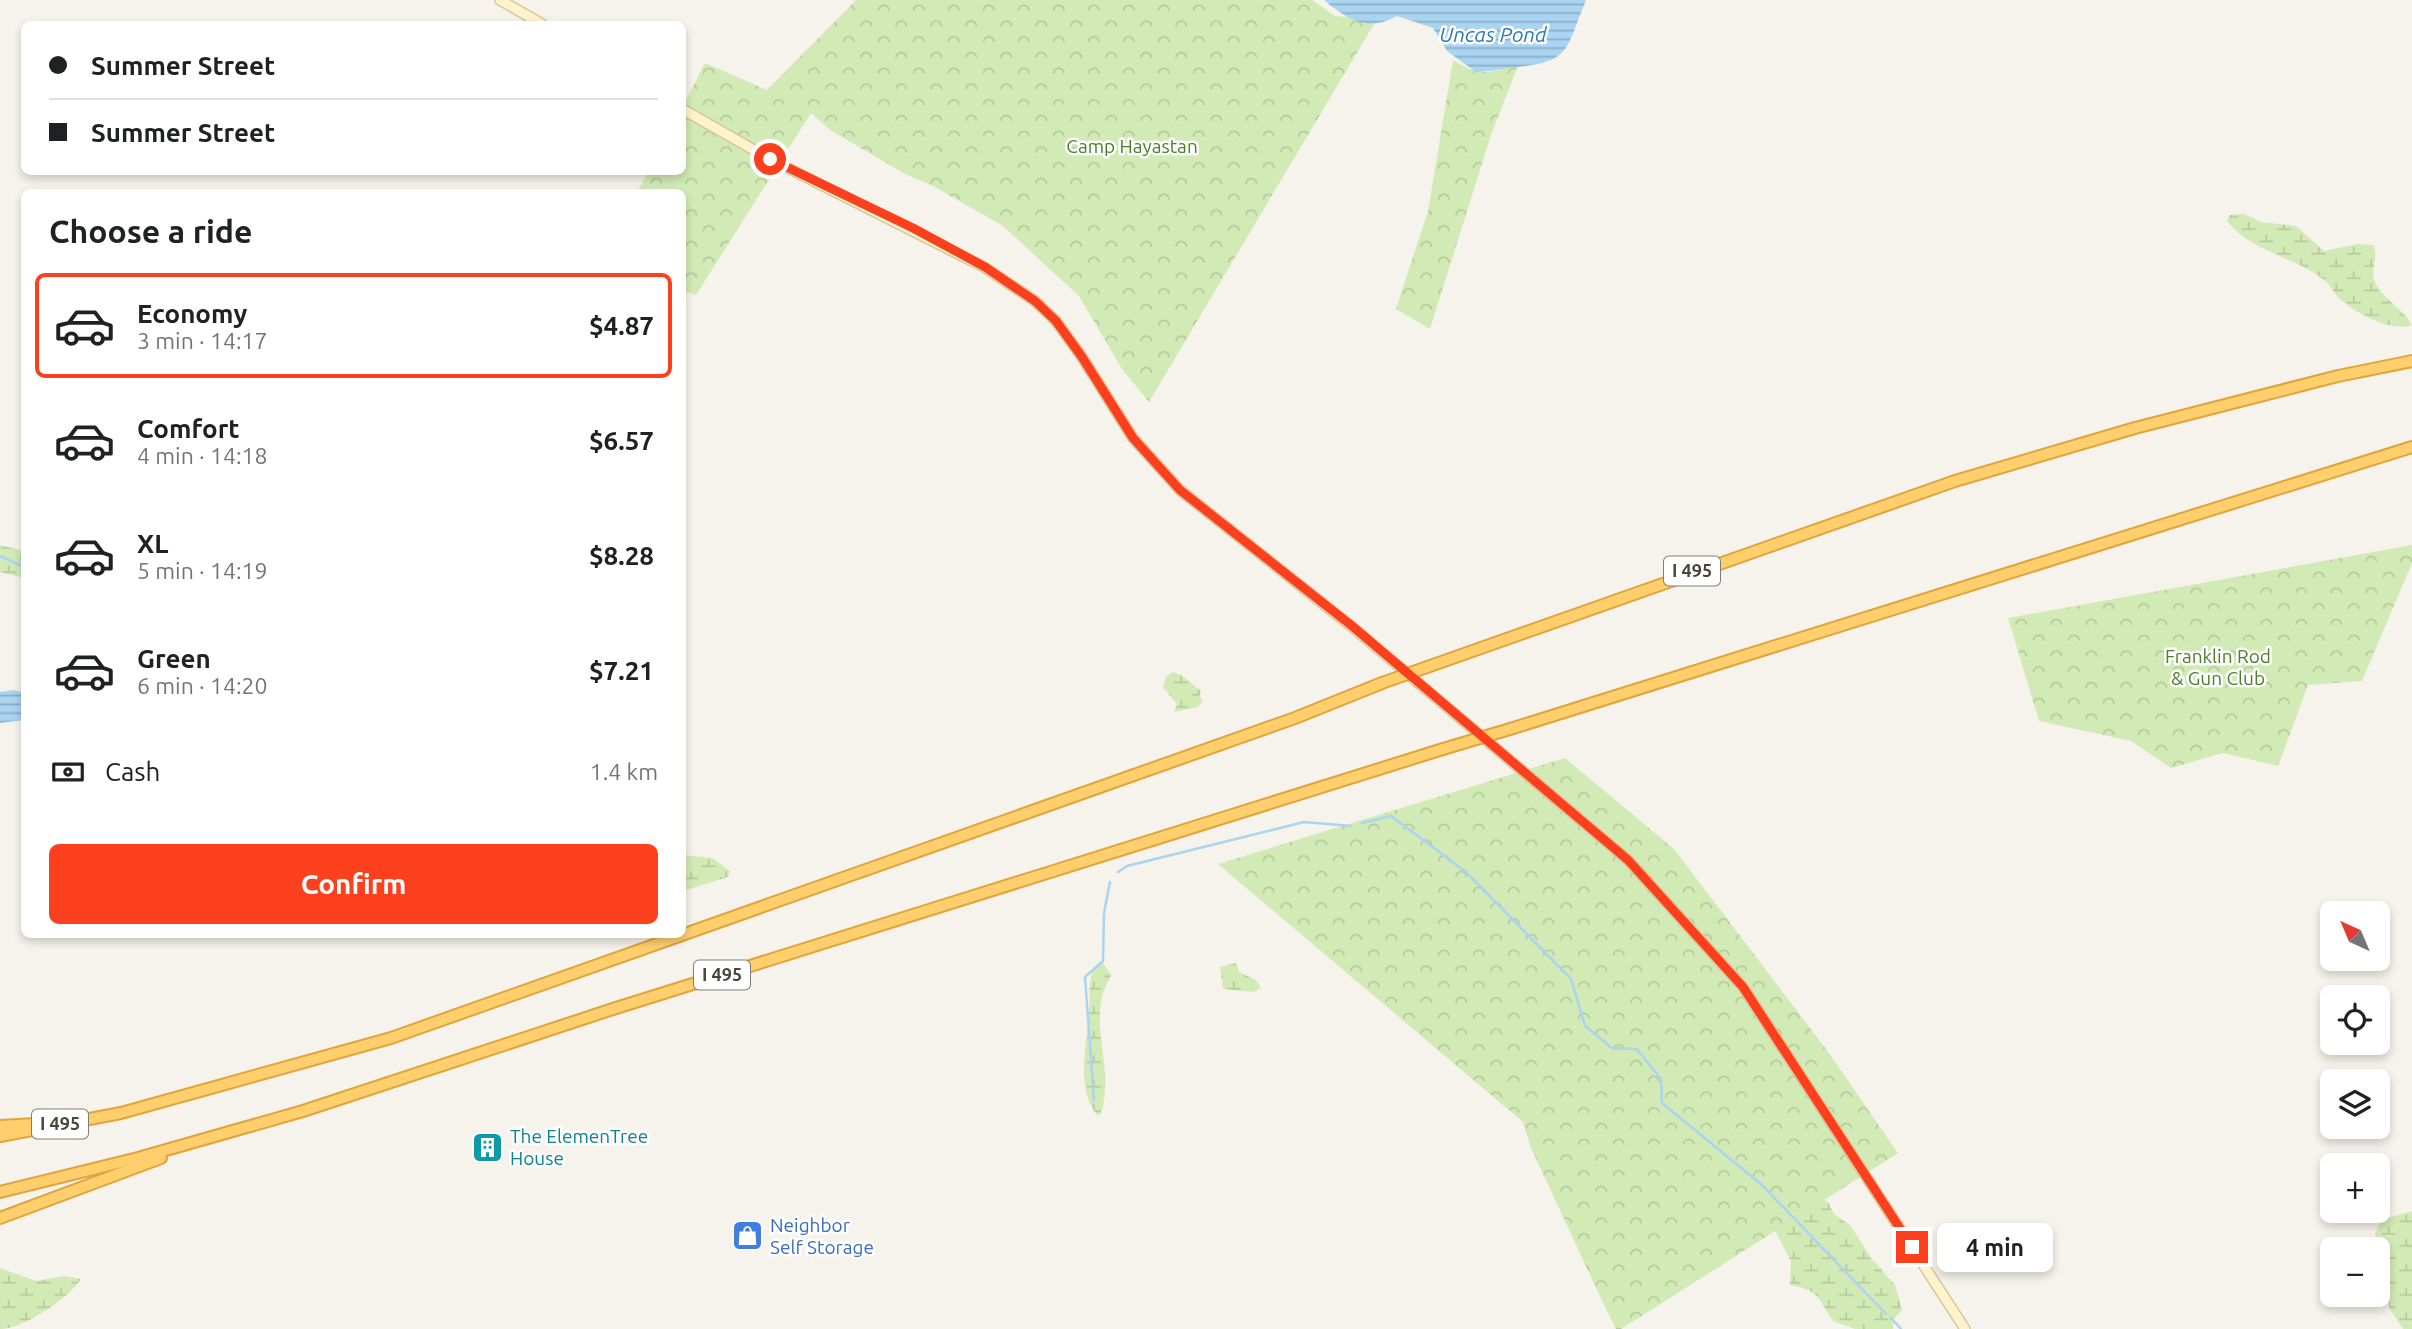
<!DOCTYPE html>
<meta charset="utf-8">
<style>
:root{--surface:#fff;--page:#f2f2f2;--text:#202124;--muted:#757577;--line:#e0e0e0;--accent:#fc3f1d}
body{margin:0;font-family:Ubuntu,sans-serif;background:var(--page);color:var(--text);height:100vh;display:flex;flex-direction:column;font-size:26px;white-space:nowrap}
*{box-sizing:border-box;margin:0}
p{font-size:23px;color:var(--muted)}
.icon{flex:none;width:38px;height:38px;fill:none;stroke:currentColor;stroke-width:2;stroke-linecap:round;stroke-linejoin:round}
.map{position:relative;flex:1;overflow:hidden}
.details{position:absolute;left:21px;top:189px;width:665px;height:749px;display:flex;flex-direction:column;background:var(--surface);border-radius:10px;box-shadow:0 4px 10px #0003}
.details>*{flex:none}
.banner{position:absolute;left:21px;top:21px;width:665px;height:154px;border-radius:10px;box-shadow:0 4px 10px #0003;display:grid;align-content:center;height:154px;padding:0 28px;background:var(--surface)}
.needle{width:46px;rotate:316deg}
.fabs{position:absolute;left:2320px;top:901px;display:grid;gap:14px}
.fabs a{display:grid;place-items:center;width:70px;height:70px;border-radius:10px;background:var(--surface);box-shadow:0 4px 10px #0003;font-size:35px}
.end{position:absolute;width:32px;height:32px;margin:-16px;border:9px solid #fc3f1d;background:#fff;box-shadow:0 0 0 4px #fff}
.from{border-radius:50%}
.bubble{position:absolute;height:49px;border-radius:10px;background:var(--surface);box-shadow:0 4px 10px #0003;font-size:23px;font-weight:600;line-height:49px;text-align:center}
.banner b{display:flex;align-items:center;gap:24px;height:66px;font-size:26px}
.banner b+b{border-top:2px solid var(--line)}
.banner i{width:18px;height:18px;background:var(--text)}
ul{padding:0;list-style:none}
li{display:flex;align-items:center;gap:21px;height:105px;margin:0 14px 10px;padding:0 14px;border:4px solid transparent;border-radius:10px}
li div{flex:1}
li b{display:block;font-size:26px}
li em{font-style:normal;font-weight:600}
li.selected{border-color:var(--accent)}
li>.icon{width:63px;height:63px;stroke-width:1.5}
h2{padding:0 28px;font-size:32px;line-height:84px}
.pay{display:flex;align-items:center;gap:18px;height:77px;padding:0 28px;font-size:26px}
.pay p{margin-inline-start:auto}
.action{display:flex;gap:14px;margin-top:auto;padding:14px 28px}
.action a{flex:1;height:80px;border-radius:10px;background:var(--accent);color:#fff;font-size:28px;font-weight:600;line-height:80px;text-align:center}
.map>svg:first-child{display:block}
.wetland{fill:url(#wetland-marsh)}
.park{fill:url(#park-crowns)}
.water{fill:url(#water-rules)}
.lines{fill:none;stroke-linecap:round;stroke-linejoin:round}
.stream{stroke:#a9d4f2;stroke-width:2.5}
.secondary-casing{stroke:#d6c79b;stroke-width:12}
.highway-casing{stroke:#e0a43c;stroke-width:14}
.secondary{stroke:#fff3cd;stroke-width:9}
.highway{stroke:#ffcf6e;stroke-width:10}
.highway-bridge-casing{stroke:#e0a43c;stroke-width:14;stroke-linecap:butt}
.highway-bridge{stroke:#ffcf6e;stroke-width:10}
.route{stroke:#fc3f1d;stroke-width:9}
.labels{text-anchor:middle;stroke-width:5;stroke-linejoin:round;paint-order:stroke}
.shield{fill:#fff;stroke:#817c74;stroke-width:2}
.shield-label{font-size:18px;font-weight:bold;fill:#4b4439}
.park-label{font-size:19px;fill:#4a7f2a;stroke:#fff}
.culture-label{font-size:19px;fill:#0d838f;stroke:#fff;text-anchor:start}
.shop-label{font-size:19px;fill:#366cbe;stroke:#fff;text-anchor:start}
.water-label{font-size:21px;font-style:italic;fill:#2e7ab2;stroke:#fff}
</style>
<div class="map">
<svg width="2412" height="1329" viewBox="0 0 2412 1329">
<defs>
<pattern id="wetland-marsh" width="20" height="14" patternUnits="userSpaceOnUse" patternTransform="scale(1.75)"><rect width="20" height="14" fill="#d2eab5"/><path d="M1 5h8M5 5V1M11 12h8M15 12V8" fill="none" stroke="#b6ca9c"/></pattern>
<pattern id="park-crowns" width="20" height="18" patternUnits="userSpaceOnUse" patternTransform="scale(1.75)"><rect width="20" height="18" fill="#d2eab5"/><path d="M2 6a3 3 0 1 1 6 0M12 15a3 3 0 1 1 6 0" fill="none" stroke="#b6ca9c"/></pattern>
<pattern id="water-rules" width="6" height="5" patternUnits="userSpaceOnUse" patternTransform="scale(1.75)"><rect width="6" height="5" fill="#a9d4f2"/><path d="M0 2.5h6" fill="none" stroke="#8caec5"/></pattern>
</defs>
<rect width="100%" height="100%" fill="#f6f3ec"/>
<g class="wetland">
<path d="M 2244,214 L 2261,222 L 2296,226 L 2324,251 L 2357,244 L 2373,245 C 2380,257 2369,269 2375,282 C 2384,301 2403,308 2412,325 C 2391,333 2353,312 2338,297 C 2333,292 2330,284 2324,280 C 2294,256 2251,252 2227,221 L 2230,215 Z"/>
<path d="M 0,545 L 24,551 L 24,578 L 0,572 Z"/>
<path d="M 1173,672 L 1181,675 L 1201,691 L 1200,696 L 1203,701 L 1198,707 L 1174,712 L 1177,704 L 1163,687 L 1166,677 Z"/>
<path d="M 683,855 L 712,858 L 730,871 L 728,877 L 683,891 Z"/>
<path d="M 1103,963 L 1111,975 C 1108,983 1102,992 1101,1001 C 1095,1040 1113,1071 1101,1114 L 1097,1115 C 1075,1087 1087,1045 1089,1013 C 1090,997 1088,985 1093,969 Z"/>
<path d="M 1236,963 L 1239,972 L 1256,980 L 1261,988 L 1253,992 L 1223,989 L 1220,967 Z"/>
<path d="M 1812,1193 L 1828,1202 L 1834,1214 L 1850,1225 L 1872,1259 L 1895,1285 L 1902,1310 L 1893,1320 L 1893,1329 L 1855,1329 L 1833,1321 C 1817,1298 1821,1291 1790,1285 L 1791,1261 L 1774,1229 Z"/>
<path d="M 2412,1211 L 2412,1329 L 2403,1329 L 2389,1308 L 2386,1271 L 2375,1234 L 2381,1220 Z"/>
<path d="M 0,1268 L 36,1281 L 64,1276 L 81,1279 C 68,1299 23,1329 0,1329 Z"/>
</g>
<g class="park">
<path d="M 856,0 L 1312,0 L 1335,16 L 1377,19 L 1149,402 L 1122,369 L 1079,296 L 1003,226 L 933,186 L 905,174 L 830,130 L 811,113 L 696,295 L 683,291 L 682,192 L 637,192 L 648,172 L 682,172 L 683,106 L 705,63 L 767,90 Z"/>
<path d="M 1453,60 C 1482,78 1488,73 1519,63 L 1491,135 L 1430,329 L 1396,309 L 1428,211 Z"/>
<path d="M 2412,545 L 2412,563 L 2362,681 L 2308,685 L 2278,766 L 2223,753 L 2171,768 L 2131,741 L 2039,721 L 2008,618 Z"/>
<path d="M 1565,758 L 1674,849 L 1829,1053 L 1898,1153 L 1621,1329 L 1616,1329 L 1604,1305 L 1531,1148 L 1523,1122 L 1218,864 Z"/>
</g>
<g class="water">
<path d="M 1324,0 L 1586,0 C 1564,53 1572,62 1509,68 C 1498,69 1488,72 1476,72 L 1447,51 L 1433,28 L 1397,16 C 1369,32 1347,20 1324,0 Z"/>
<path d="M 14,690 L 24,693 L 24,720 L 0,723 L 0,692 Z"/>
</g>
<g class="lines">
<g class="stream">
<path d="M 0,556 L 24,567"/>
<path d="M 1362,823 L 1391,816 L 1466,872 L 1571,979 L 1585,1026 L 1612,1048 L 1637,1049 L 1661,1079 L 1662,1103 L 1762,1185 L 1886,1314"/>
<path d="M 1118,872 L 1127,866 L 1304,822 L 1351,826"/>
<path d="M 1094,1100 L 1085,977 L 1103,961 L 1104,913 L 1110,882"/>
<path d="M 1891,1318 L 1901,1329"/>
</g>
<defs>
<g id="secondary">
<path d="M 500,0 L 542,24"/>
<path d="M 682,109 L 770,159 L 984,267 L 1035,301 L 1056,321 L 1082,357 L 1133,438 L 1180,490 L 1351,626 L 1628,860 L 1743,987 L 1965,1329"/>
</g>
<g id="highway">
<path d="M 1430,666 L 1955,481 L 2135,428 L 2338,376 L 2412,361"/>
<path d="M 1510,729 L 2412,447"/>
<path d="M 0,1126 L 35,1124"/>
<path d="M 0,1136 L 121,1113 L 391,1038 L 1295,718 L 1382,683"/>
<path d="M 0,1192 L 138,1158 L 303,1111 L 616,1008 L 1443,749"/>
<path d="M 0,1218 L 161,1158"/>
</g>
</defs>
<use href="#secondary" class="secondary-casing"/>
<use href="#highway" class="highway-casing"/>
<use href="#secondary" class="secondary"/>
<use href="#highway" class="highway"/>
<defs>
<g id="highway-bridge">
<path d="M 1382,683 L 1430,666"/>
<path d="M 1443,749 L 1510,729"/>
</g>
</defs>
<use href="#highway-bridge" class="highway-bridge-casing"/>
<use href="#highway-bridge" class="highway-bridge"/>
</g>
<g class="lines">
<path class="route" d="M 770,159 L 913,228 L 985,267 L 1035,301 L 1056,321 L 1082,357 L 1133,438 L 1180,490 L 1352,626 L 1628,860 L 1743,987 L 1912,1247"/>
</g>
<defs>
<symbol id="building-square" viewBox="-11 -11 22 22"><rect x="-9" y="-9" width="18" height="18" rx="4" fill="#0f9aa8" stroke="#fff"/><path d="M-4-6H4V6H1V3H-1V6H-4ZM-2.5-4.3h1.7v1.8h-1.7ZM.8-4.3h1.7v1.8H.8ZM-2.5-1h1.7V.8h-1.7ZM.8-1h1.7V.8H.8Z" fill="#fff"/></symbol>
<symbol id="shop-square" viewBox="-11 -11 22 22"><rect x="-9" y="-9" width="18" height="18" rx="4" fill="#3f7fe0" stroke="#fff"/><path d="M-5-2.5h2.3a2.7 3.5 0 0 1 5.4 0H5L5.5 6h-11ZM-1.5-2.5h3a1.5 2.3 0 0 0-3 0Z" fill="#fff"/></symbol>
</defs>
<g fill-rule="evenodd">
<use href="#building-square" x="470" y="1130" width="35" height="35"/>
<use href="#shop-square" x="730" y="1218" width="35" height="35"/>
</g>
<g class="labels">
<g class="shield">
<rect x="1664" y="556.5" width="56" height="29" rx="5"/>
<rect x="694" y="960.5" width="56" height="29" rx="5"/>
<rect x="32" y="1109.5" width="56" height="29" rx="5"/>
</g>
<g class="shield-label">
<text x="1692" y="577">I 495</text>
<text x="722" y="981">I 495</text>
<text x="60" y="1130">I 495</text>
</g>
<g class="park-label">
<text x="1132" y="153">Camp Hayastan</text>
<text x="2218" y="663">Franklin Rod<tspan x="2218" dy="22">&amp; Gun Club</tspan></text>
</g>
<g class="culture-label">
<text x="510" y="1143">The ElemenTree<tspan x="510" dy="22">House</tspan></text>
</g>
<g class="shop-label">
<text x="770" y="1232">Neighbor<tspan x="770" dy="22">Self Storage</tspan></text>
</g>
<g class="water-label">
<text x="1493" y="42">Uncas Pond</text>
</g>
</g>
</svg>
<div class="fabs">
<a><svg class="needle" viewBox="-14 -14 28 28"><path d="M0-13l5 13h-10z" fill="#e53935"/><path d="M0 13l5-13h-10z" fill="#757577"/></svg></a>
<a><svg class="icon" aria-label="locate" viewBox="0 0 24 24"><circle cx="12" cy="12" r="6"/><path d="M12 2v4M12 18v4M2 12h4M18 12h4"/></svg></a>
<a><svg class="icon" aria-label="layers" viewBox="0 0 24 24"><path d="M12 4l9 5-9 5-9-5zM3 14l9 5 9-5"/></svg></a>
<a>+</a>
<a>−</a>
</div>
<i class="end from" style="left:770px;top:159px"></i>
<i class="end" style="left:1912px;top:1247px"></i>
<div class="bubble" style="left:1937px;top:1223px;width:116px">4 min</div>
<div class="banner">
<b><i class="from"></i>Summer Street</b>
<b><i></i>Summer Street</b>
</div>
<section class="details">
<h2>Choose a ride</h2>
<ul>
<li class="selected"><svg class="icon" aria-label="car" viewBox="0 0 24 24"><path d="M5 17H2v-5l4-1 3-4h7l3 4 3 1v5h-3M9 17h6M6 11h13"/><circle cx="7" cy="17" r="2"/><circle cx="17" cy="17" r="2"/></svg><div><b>Economy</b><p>3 min · 14:17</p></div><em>$4.87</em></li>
<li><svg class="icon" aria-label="car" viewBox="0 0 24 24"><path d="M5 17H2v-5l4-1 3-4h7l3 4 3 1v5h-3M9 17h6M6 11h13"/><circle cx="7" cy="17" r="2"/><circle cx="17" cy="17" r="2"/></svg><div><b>Comfort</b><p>4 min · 14:18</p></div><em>$6.57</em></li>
<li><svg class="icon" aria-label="car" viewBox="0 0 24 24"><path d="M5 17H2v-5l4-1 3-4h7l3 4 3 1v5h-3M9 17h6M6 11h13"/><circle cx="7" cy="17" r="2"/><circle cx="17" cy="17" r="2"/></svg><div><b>XL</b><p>5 min · 14:19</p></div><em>$8.28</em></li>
<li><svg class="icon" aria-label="car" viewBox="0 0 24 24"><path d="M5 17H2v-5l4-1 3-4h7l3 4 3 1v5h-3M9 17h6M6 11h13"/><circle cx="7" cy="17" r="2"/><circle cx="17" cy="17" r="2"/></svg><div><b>Green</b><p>6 min · 14:20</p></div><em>$7.21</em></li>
</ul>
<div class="pay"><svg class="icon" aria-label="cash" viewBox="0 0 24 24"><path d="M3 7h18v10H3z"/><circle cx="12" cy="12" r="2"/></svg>Cash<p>1.4 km</p></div>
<div class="action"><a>Confirm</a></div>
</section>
</div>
